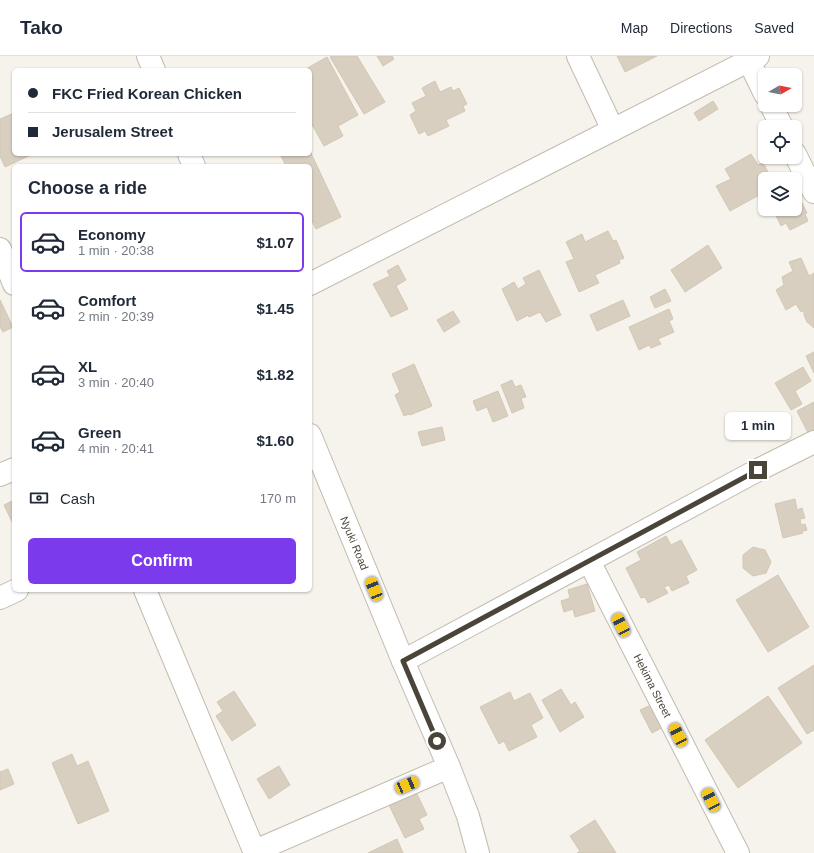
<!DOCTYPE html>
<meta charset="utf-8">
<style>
:root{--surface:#fff;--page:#f2f2f3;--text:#1f2937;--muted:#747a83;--line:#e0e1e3;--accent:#7c3aed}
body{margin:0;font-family:Helvetica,sans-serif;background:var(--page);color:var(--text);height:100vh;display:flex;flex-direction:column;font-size:15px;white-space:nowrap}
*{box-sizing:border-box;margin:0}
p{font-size:13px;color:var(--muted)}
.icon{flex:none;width:22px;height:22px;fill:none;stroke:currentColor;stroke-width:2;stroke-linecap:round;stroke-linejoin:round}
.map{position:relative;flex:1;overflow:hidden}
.details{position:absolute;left:12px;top:108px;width:300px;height:428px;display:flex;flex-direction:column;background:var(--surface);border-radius:6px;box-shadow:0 1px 3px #0004}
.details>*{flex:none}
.guide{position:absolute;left:12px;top:12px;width:300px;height:88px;border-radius:6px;box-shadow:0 1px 3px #0004;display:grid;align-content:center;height:88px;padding:0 16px;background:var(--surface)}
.needle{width:26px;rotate:80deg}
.buttons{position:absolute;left:758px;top:12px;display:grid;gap:8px}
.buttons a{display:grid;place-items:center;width:44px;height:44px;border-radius:6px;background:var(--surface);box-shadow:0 1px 3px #0004;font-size:20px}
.end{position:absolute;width:18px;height:18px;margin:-9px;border:5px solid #4b4439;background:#fff;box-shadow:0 0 0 2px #fff}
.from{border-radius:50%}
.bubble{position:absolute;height:28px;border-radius:6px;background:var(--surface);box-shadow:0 1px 3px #0004;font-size:13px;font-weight:800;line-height:28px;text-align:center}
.car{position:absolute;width:12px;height:24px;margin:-12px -6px;border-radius:5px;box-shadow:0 0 3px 1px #0007;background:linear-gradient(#f5c518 24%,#345 0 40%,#f5c518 0 76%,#345 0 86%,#f5c518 0)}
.guide b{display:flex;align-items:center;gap:14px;height:38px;font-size:15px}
.guide b+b{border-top:1px solid var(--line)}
.guide i{width:10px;height:10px;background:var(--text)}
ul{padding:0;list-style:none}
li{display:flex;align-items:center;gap:12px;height:60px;margin:0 8px 6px;padding:0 8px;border:2px solid transparent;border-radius:6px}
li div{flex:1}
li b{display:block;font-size:15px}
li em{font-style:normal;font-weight:800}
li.on{border-color:var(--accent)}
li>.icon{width:36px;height:36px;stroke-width:1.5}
h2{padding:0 16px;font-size:18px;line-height:48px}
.pay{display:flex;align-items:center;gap:10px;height:44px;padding:0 16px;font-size:15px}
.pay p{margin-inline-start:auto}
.button{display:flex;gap:8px;margin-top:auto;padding:8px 16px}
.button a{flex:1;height:46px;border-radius:6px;background:var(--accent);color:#fff;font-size:16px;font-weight:800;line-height:46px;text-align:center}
header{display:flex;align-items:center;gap:24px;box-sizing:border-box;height:56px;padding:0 20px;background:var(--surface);border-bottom:1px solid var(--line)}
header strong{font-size:19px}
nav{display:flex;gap:22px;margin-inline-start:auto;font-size:14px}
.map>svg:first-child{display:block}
.building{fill:#d8cfc1;stroke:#d3c7b4}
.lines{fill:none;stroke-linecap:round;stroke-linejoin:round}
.minor-casing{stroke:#c2bbae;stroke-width:24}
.minor{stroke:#fff;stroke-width:22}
.route{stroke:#4b4439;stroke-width:5}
.labels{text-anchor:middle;stroke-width:4;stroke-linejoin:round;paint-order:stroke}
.street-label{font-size:11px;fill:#4b4439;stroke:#fff}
</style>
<header>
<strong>Tako</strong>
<nav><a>Map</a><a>Directions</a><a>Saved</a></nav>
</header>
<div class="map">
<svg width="814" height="797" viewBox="0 0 814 797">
<rect width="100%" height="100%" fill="#f6f3ec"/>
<g class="building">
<path d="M 332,0 L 357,0 L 385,46 L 364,58 L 330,1 Z"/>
<path d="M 377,0 L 392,0 L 394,3 L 383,10 Z"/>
<path d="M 617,0 L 657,0 L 625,16 Z"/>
<path d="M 327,1 L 358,59 L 338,70 L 343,80 L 324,90 L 310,65 L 310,14 L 304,14 Z"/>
<path d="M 435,25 L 440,36 L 451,31 L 453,35 L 459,32 L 467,48 L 463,50 L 465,55 L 446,64 L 449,70 L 428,80 L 425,75 L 419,78 L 410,59 L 416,55 L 412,47 L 426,40 L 422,32 Z"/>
<path d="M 713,45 L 718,53 L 699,65 L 694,57 Z"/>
<path d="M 14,57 L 14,98 L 33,98 L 5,111 L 0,100 L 0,63 Z"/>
<path d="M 310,95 L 341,161 L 316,173 L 310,161 L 310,110 L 286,110 L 280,98 L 310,98 Z"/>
<path d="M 751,98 L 758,109 L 763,107 L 772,123 L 765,123 L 765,136 L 730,155 L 716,130 L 731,123 L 725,113 Z"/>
<path d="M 797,137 L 807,157 L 805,158 L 808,165 L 790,174 L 786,167 L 781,170 L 773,153 L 795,153 L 795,138 Z"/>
<path d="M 608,175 L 613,185 L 616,184 L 624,202 L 619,204 L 620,207 L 595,219 L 599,227 L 579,236 L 566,206 L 574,203 L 566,186 L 582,178 L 585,186 Z"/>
<path d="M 708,189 L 722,212 L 685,236 L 671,214 Z"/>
<path d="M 801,202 L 809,220 L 814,217 L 814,272 L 807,266 L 804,259 L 804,254 L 801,256 L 796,248 L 786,254 L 776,234 L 784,229 L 782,221 L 793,215 L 789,206 Z"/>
<path d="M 398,209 L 406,224 L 396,230 L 408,253 L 391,261 L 373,228 L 390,220 L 387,215 Z"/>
<path d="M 539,214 L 561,259 L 546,266 L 540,256 L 529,261 L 528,259 L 517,265 L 502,233 L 514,226 L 518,233 L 526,228 L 523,222 Z"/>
<path d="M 665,233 L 671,245 L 655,252 L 650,241 Z"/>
<path d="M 0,244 L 13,271 L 3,276 L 0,271 Z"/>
<path d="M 623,244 L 630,260 L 597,275 L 590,259 Z"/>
<path d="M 669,253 L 673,263 L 669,265 L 674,276 L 658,283 L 661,288 L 651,292 L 649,289 L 639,294 L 629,271 Z"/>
<path d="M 453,255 L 460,266 L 444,276 L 437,264 Z"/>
<path d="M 814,296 L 814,317 L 806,300 Z"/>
<path d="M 414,308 L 432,350 L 410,359 L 409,358 L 404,360 L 395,339 L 400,336 L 392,318 Z"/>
<path d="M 803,311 L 811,325 L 795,335 L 802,348 L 791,354 L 775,327 Z"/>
<path d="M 512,324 L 515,331 L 521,329 L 526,341 L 521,342 L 524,352 L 512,357 L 501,329 Z"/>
<path d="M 498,335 L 508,360 L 493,366 L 487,351 L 477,355 L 473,345 Z"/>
<path d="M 814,346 L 814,376 L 809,379 L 797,355 Z"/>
<path d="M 442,371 L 445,384 L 422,390 L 418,376 Z"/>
<path d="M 795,443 L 797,454 L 802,452 L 805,462 L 800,463 L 801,469 L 805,468 L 807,474 L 802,475 L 803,477 L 783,482 L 775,448 Z"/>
<path d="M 14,444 L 14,470 L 4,449 Z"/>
<path d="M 666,480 L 671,489 L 681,484 L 697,514 L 686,520 L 689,527 L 672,535 L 669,529 L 664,531 L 668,537 L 648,547 L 645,541 L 641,542 L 626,512 L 641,504 L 637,496 Z"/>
<path d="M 753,491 L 765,494 L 771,506 L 766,517 L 753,520 L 743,512 L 743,499 Z"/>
<path d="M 778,519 L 809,571 L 768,596 L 736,544 Z"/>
<path d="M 587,528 L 595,555 L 575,561 L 573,553 L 564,556 L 561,545 L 570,542 L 568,534 Z"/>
<path d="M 622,583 L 667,669 L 652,677 L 640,654 L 651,649 L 618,585 Z"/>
<path d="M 814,609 L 814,674 L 807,678 L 778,632 Z"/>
<path d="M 561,633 L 571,649 L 575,646 L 584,661 L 560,676 L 542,644 Z"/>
<path d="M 234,635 L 256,669 L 232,685 L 216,660 L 223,655 L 217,646 Z"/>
<path d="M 510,636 L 514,645 L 530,637 L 543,662 L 531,669 L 537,681 L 509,695 L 504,685 L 499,688 L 480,651 Z"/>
<path d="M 768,640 L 802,687 L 738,732 L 705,684 Z"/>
<path d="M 72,698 L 77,710 L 88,705 L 109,755 L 78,768 L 52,707 Z"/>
<path d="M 279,710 L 290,729 L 269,743 L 257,723 Z"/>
<path d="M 8,713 L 14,728 L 0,734 L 0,716 Z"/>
<path d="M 416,736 L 427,759 L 419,763 L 424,773 L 405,782 L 389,749 Z"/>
<path d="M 595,764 L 616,797 L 577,797 L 580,795 L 570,780 Z"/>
<path d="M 397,783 L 403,797 L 368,797 Z"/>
</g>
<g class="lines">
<defs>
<g id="minor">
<path d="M 148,0 L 154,14"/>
<path d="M 578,0 L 613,74"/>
<path d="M 749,5 L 765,38"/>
<path d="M 771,49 L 782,71"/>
<path d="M 189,98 L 194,110"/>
<path d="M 795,98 L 814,136"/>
<path d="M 0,193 L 14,228"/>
<path d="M 310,228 L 758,0"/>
<path id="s1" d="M 310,379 L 403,605 L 449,711 L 468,760 L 478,797"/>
<path d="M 0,419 L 14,413"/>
<path id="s2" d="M 589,505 L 738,797"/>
<path d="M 145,534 L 255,797"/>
<path d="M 0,542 L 17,534"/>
<path d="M 403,605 L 758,414 L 814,386"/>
<path d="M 255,795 L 449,711"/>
</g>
</defs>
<use href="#minor" class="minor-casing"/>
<use href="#minor" class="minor"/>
</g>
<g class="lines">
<path class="route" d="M 437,685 L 403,605 L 758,414"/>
</g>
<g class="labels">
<g class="street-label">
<text dy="4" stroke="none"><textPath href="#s1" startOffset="117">Nyuki Road</textPath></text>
<text dy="4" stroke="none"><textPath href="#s2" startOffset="140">Hekima Street</textPath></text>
</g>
</g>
</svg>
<div class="buttons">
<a><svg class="needle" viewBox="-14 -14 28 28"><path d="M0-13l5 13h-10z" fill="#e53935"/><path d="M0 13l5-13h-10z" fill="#747a83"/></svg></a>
<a><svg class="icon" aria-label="locate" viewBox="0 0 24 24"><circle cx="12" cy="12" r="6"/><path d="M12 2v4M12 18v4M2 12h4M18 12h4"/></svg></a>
<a><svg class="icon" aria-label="layers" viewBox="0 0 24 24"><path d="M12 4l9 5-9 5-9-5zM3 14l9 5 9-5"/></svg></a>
</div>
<i class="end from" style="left:437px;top:685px"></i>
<i class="end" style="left:758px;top:414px"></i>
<div class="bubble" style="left:725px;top:356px;width:66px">1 min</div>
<i class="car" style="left:374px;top:533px;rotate:338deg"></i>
<i class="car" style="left:621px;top:569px;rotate:333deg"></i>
<i class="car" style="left:678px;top:679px;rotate:333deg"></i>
<i class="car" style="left:407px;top:729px;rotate:67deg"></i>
<i class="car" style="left:711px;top:744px;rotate:333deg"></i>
<div class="guide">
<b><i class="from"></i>FKC Fried Korean Chicken</b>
<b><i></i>Jerusalem Street</b>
</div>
<section class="details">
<h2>Choose a ride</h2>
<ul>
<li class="on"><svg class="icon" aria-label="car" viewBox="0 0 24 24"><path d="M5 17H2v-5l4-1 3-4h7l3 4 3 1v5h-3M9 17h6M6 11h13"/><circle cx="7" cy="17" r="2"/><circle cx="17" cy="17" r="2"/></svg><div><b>Economy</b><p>1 min · 20:38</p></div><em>$1.07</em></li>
<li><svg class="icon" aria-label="car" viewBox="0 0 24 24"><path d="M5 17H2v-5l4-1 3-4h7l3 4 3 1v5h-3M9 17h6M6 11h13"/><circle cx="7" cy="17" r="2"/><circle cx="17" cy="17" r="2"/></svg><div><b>Comfort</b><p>2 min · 20:39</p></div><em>$1.45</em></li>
<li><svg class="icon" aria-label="car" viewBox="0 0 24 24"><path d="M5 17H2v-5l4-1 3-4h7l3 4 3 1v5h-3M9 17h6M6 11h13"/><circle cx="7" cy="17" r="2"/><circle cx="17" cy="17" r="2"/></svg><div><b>XL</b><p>3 min · 20:40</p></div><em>$1.82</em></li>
<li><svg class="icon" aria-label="car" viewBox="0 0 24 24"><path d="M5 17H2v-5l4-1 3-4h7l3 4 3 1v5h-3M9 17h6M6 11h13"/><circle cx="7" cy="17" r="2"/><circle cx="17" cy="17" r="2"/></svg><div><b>Green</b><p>4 min · 20:41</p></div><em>$1.60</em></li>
</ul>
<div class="pay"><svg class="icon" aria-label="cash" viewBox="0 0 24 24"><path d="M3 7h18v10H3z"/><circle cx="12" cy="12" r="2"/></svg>Cash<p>170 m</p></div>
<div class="button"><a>Confirm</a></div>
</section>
</div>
